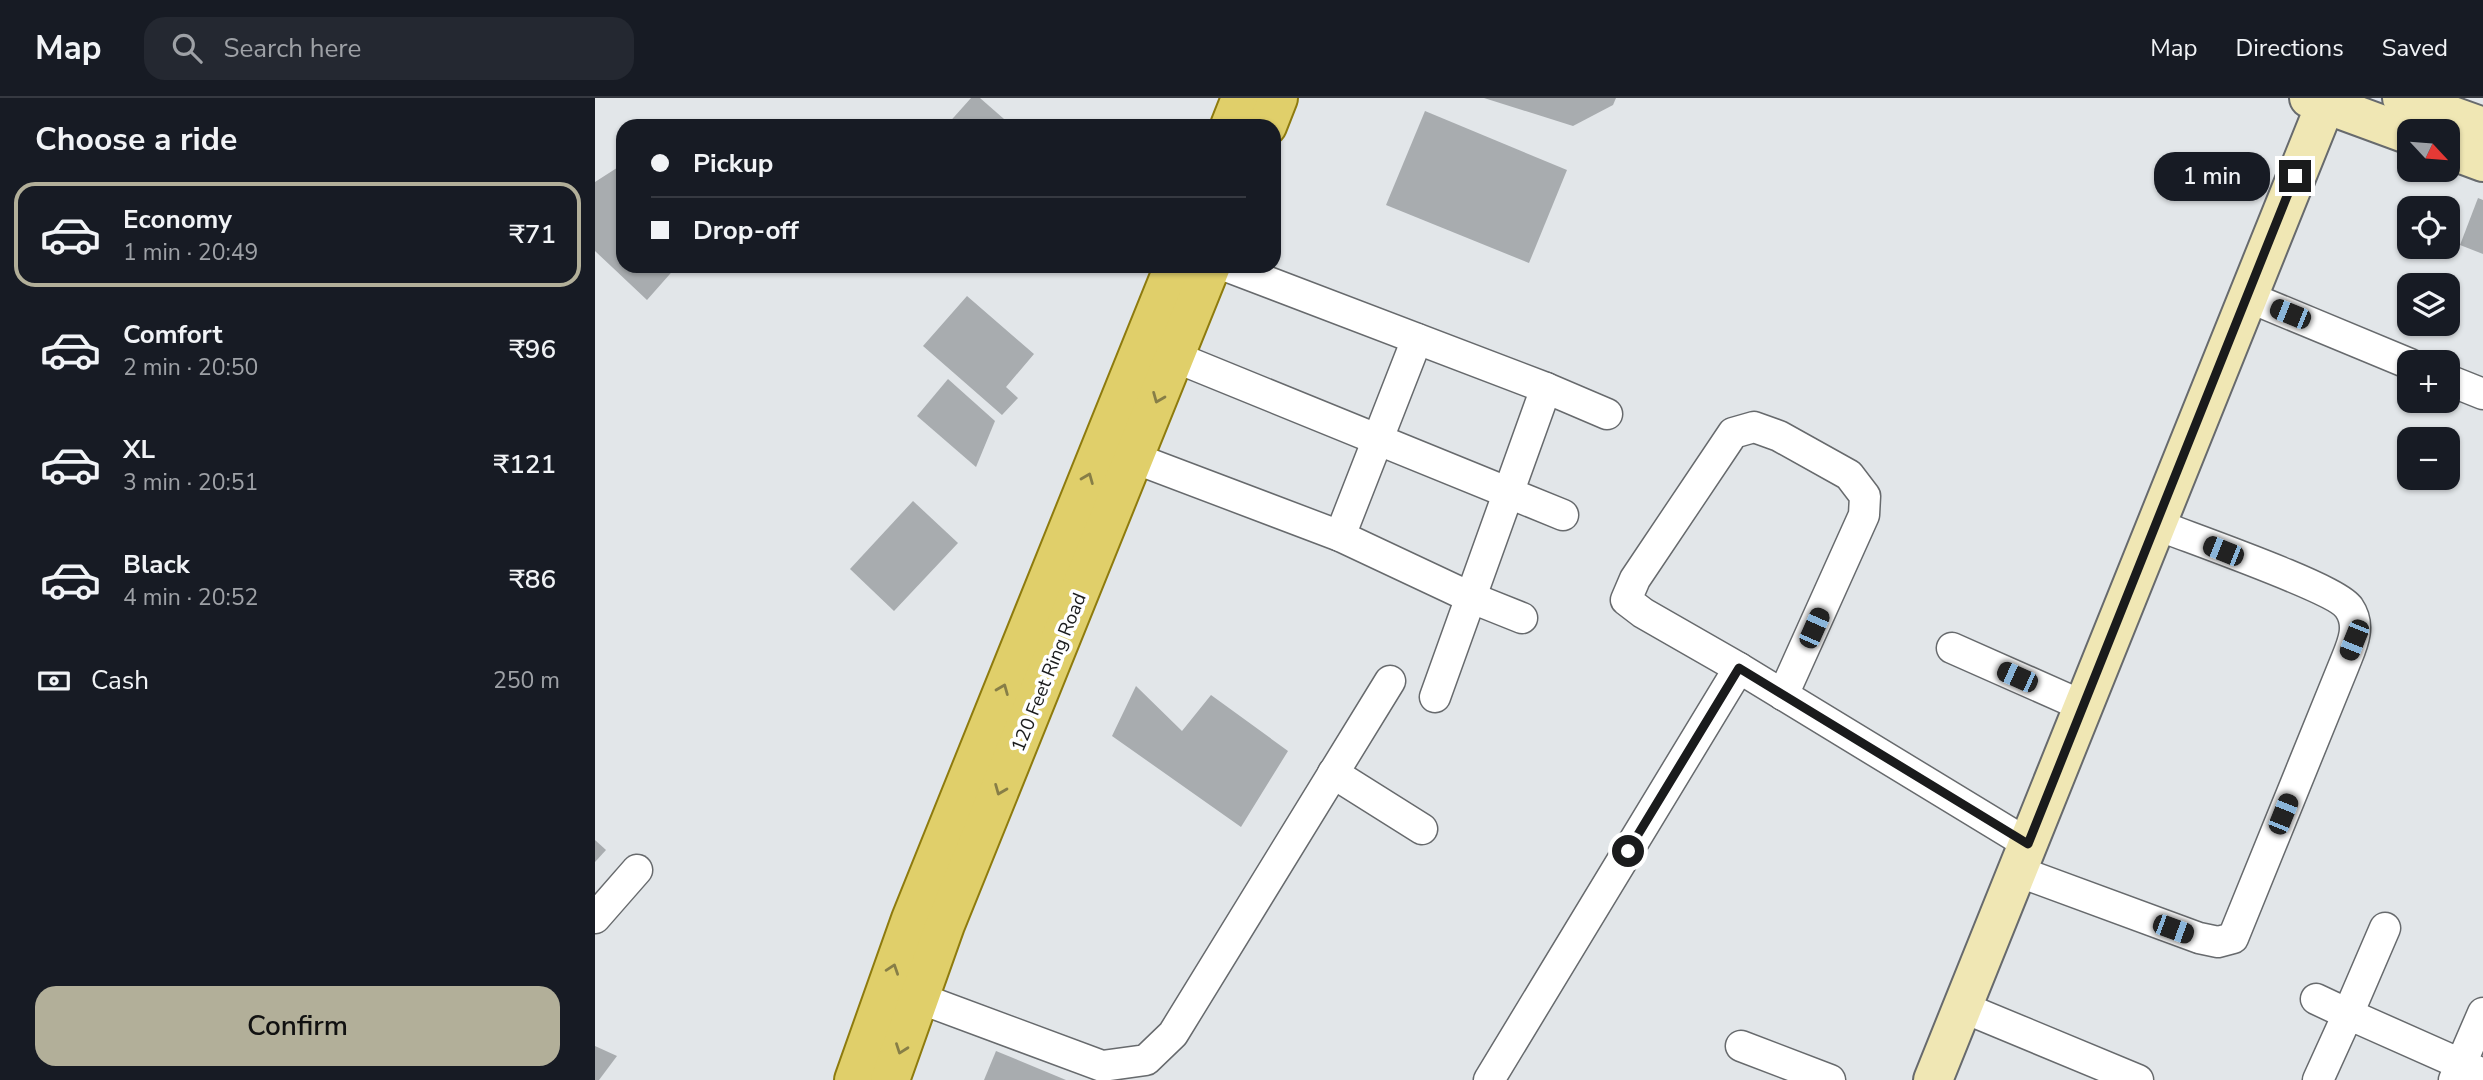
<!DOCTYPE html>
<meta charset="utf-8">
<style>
:root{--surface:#171b24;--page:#242831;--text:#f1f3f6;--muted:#9ea1a6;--line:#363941;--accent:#b2af99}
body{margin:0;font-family:"Nunito Sans",sans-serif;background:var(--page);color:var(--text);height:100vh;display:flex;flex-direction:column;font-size:26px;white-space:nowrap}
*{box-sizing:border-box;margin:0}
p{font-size:23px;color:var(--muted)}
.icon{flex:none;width:38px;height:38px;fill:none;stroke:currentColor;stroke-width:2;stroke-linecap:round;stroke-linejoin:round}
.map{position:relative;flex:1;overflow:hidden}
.details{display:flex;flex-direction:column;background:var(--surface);width:595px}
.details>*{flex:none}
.hud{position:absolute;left:21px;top:21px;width:665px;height:154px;border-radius:21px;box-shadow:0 2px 5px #0004;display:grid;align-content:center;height:154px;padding:0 35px;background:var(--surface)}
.needle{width:46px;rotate:116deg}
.fabs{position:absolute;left:1802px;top:21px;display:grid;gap:14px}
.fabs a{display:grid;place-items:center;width:63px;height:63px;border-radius:14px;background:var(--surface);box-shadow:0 2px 5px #0004;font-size:35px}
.end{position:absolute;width:32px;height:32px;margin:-16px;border:9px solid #1a1b1c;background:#fff;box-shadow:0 0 0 4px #fff}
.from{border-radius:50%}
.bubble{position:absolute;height:49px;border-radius:21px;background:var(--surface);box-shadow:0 2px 5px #0004;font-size:23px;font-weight:600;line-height:49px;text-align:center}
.car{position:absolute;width:21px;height:42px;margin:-21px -10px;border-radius:9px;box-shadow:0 0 5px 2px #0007;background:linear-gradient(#222 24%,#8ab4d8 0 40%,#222 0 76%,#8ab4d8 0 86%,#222 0)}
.hud b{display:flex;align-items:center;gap:24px;height:66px;font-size:26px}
.hud b+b{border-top:2px solid var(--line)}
.hud i{width:18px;height:18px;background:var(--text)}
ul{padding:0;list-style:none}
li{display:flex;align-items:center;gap:21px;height:105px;margin:0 14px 10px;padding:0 21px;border:4px solid transparent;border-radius:21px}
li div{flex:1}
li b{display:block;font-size:26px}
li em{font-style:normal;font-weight:600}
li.active{border-color:var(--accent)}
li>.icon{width:63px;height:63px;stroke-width:1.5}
h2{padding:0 35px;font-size:32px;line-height:84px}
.pay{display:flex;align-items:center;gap:18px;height:77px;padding:0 35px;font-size:26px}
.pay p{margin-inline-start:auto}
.action{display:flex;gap:14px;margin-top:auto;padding:14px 35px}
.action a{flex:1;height:80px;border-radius:21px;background:var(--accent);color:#111;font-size:28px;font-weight:600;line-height:80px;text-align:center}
header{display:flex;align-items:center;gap:42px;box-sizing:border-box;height:98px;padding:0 35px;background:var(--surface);border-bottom:2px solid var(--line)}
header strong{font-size:33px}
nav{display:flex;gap:38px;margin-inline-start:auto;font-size:24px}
.search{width:490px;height:63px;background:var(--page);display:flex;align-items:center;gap:18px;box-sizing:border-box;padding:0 24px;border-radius:21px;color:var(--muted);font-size:26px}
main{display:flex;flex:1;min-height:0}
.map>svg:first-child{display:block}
.building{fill:#a8acaf}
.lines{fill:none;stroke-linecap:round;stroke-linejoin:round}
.street-casing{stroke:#676a6d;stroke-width:33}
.secondary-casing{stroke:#676a6d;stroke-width:42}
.primary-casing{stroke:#8e7b0e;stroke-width:42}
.street{stroke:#fff;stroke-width:30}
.secondary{stroke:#f0e7b4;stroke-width:38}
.primary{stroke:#e0cf6a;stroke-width:38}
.oneway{stroke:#877e47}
.route{stroke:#1a1b1c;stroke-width:9}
.labels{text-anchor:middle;stroke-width:7;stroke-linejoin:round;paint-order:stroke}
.street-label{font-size:19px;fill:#1a1b1c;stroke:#fff}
</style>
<header>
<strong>Map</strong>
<div class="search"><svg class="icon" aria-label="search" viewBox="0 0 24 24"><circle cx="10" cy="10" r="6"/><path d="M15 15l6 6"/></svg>Search here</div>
<nav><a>Map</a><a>Directions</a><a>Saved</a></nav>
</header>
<main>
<section class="details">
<h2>Choose a ride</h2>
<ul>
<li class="active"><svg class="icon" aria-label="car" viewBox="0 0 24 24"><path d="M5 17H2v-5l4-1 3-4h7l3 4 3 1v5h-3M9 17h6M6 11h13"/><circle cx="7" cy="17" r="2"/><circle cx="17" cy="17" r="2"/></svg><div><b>Economy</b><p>1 min · 20:49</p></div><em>₹71</em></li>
<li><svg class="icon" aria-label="car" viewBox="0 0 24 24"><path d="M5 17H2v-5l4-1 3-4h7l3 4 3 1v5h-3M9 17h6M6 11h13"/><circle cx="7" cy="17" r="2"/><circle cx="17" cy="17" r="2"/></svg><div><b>Comfort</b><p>2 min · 20:50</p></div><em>₹96</em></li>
<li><svg class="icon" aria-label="car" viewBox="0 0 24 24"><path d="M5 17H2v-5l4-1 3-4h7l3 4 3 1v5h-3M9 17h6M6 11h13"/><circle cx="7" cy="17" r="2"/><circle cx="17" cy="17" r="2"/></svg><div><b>XL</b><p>3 min · 20:51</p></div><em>₹121</em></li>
<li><svg class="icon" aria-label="car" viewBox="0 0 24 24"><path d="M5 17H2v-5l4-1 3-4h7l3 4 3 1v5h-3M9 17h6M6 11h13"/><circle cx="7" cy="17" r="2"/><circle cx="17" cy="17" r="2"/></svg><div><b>Black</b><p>4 min · 20:52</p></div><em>₹86</em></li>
</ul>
<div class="pay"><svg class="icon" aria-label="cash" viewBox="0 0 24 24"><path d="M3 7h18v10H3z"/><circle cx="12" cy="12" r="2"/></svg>Cash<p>250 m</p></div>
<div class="action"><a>Confirm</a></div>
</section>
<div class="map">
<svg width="1888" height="982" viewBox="0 0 1888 982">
<rect width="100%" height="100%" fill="#e2e6e9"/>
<g class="building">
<path d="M 376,0 L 385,0 L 417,28 L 351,28 Z"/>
<path d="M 889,0 L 1021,0 L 1018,7 L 978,28 Z"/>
<path d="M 830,13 L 972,72 L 934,165 L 791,107 Z"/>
<path d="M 28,66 L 28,168 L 82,168 L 52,202 L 0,153 L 0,84 Z"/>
<path d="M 1883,100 L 1888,102 L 1888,156 L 1865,147 Z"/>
<path d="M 372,198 L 439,256 L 411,289 L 423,300 L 407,317 L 328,248 Z"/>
<path d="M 353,281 L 400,323 L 381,369 L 322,318 Z"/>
<path d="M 318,403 L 363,445 L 299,513 L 255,471 Z"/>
<path d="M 541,588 L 587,633 L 616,597 L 693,653 L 646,729 L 517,638 Z"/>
<path d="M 0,742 L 11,752 L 0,764 Z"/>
<path d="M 0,948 L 22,958 L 4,982 L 0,982 Z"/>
<path d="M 401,953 L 471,982 L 389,982 Z"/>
</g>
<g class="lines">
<defs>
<g id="street">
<path d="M 631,168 L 951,290 L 840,599"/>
<path d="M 1651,198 L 1815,266"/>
<path d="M 580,259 L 968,417"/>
<path d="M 1853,282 L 1888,296"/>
<path d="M 951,290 L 1012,316"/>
<path d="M 539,360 L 745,438 L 877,500 L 927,520"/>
<path d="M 745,438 L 822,241"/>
<path d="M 1357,550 L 1488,608"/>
<path d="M 1144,570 L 1048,515 L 1031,502 L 1040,481 L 1138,335 L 1159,329 L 1184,338 L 1254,377 L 1270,398 L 1269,417 L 1188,597"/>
<path d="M 738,675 L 827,731"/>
<path d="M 1422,773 L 1604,840 L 1623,844 L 1638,840 L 1749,567 C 1756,549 1767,529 1754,510 C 1741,490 1592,439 1560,426"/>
<path d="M 0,820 L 42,772"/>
<path d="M 324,900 L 507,968 L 551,962 L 578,936 L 795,583"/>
<path d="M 1721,901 L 1753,916 L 1790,830"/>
<path d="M 1367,909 L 1543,982"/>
<path d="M 1146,948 L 1235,982"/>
<path d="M 894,982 L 1144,570 L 1433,746"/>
<path d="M 1723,982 L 1753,916 L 1888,976"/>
<path d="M 1859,982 L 1888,915"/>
</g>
<g id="secondary">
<path d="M 1714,0 L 1815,37"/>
<path d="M 1807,0 L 1888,29"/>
<path d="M 1853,51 L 1888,64"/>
<path d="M 1338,982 L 1733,0"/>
</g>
<g id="primary">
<path d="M 635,28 L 646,0"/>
<path d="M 672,28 L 683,0"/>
<path d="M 259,982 L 316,821 L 579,168"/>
<path d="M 295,982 L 350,827 L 616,168"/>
</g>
</defs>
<use href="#street" class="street-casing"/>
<use href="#secondary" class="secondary-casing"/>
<use href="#primary" class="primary-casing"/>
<use href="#street" class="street"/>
<use href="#secondary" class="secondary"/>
<use href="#primary" class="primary"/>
</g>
<defs><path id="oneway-chevron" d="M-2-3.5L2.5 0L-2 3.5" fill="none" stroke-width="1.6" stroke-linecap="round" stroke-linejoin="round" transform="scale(1.75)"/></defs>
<g class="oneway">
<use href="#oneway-chevron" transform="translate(563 300) rotate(112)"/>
<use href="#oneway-chevron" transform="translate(493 380) rotate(-68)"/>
<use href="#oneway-chevron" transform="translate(408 591) rotate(-68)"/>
<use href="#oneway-chevron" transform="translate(405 692) rotate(112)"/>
<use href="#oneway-chevron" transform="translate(298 871) rotate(-71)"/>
<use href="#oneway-chevron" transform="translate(306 951) rotate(110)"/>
</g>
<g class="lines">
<path class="route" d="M 1033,753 L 1144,570 L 1433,746 L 1700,78"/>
</g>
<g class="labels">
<g class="street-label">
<text transform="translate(453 574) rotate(-68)" y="7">120 Feet Ring Road</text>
</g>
</g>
</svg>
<div class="fabs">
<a><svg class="needle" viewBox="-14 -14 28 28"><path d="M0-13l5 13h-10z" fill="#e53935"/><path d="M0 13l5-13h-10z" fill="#9ea1a6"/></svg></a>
<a><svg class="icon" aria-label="locate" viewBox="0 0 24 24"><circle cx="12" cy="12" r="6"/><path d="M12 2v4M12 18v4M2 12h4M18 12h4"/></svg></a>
<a><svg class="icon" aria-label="layers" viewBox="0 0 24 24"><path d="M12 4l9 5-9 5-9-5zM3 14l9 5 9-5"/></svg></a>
<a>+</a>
<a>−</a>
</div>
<i class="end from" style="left:1033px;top:753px"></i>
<i class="end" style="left:1700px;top:78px"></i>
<div class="bubble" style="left:1559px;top:54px;width:116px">1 min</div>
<i class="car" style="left:1695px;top:216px;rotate:292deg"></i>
<i class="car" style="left:1628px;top:453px;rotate:292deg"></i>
<i class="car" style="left:1219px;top:530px;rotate:24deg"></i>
<i class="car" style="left:1759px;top:542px;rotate:202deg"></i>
<i class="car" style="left:1422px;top:579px;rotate:294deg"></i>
<i class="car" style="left:1688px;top:716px;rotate:22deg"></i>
<i class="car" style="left:1578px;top:831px;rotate:110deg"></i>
<div class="hud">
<b><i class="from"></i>Pickup</b>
<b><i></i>Drop-off</b>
</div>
</div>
</main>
